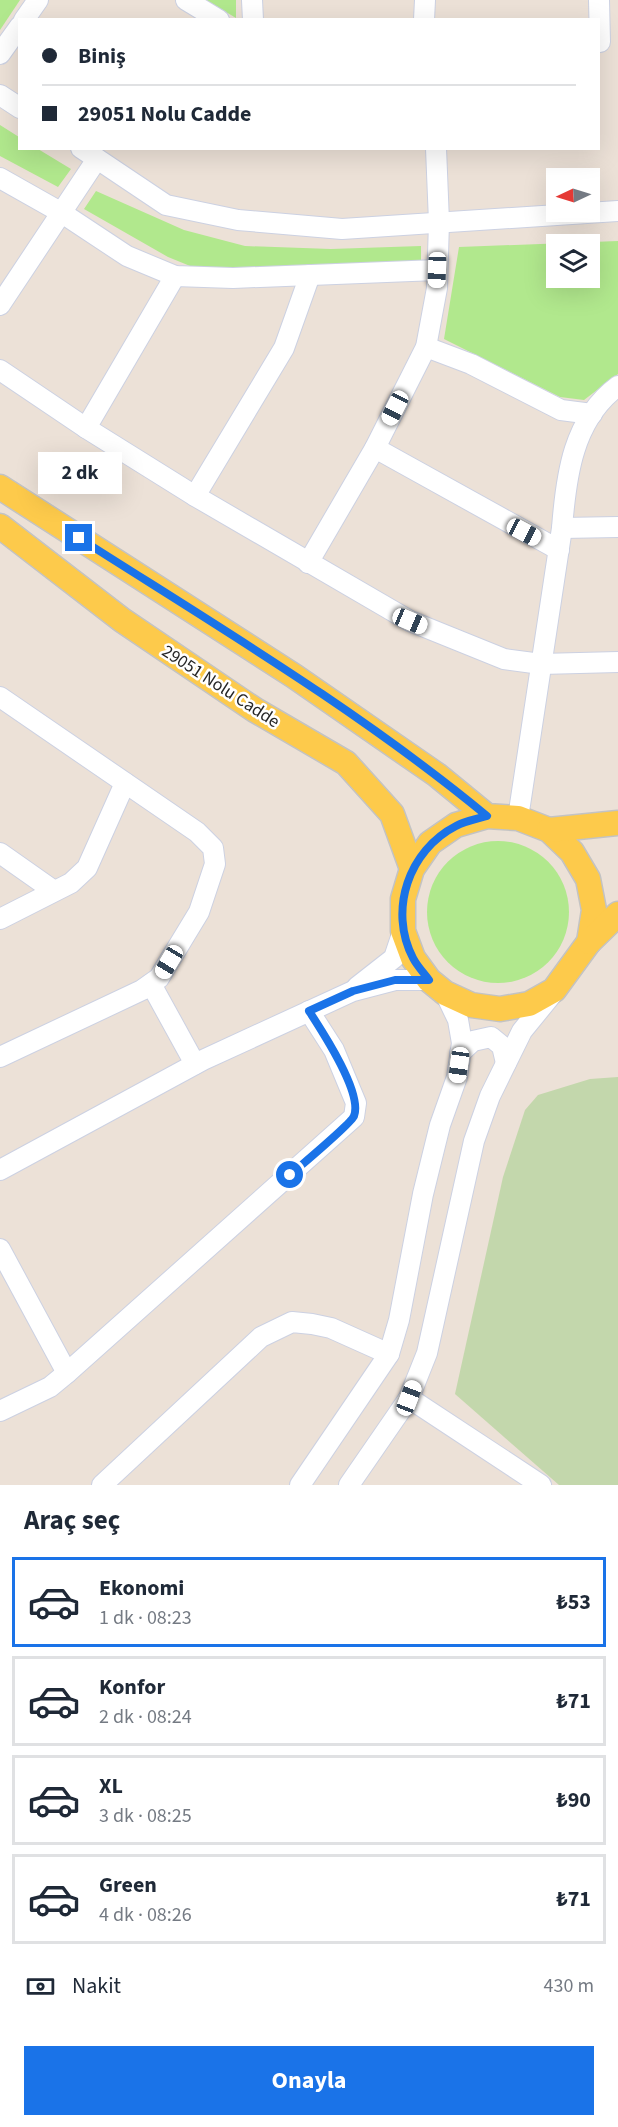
<!DOCTYPE html>
<html lang="tr">
<meta charset="utf-8">
<style>
:root{--surface:#fff;--page:#f2f2f3;--text:#1f2937;--muted:#747a83;--line:#e0e1e3;--accent:#1a73e8}
body{margin:0;font-family:"Source Sans 3",sans-serif;background:var(--page);color:var(--text);height:100vh;display:flex;flex-direction:column;font-size:22px;white-space:nowrap}
*{box-sizing:border-box;margin:0}
p{font-size:20px;color:var(--muted)}
.icon{flex:none;width:33px;height:33px;fill:none;stroke:currentColor;stroke-width:2;stroke-linecap:round;stroke-linejoin:round}
.map{position:relative;height:1485px;overflow:hidden}
.details{display:flex;flex-direction:column;background:var(--surface);flex:1}
.details>*{flex:none}
.top-card{position:absolute;left:18px;top:18px;width:582px;height:132px;border-radius:0px;box-shadow:0 6px 24px #0002;display:grid;align-content:center;height:132px;padding:0 24px;background:var(--surface)}
.needle{width:39px;rotate:266deg}
.fabs{position:absolute;left:546px;top:168px;display:grid;gap:12px}
.fabs a{display:grid;place-items:center;width:54px;height:54px;border-radius:0px;background:var(--surface);box-shadow:0 6px 24px #0002;font-size:30px}
.end{position:absolute;width:27px;height:27px;margin:-14px;border:8px solid #1a73e8;background:#fff;box-shadow:0 0 0 3px #fff}
.from{border-radius:50%}
.bubble{position:absolute;height:42px;border-radius:0px;background:var(--surface);box-shadow:0 6px 24px #0002;font-size:20px;font-weight:700;line-height:42px;text-align:center}
.car{position:absolute;width:18px;height:36px;margin:-18px -9px;border-radius:8px;box-shadow:0 0 4px 2px #0007;background:linear-gradient(#fff 24%,#345 0 40%,#fff 0 76%,#345 0 86%,#fff 0)}
.top-card b{display:flex;align-items:center;gap:21px;height:57px;font-size:22px}
.top-card b+b{border-top:2px solid var(--line)}
.top-card i{width:15px;height:15px;background:var(--text)}
ul{padding:0;list-style:none}
li{display:flex;align-items:center;gap:18px;height:90px;margin:0 12px 9px;padding:0 12px;border:3px solid var(--line);border-radius:0px}
li div{flex:1}
li b{display:block;font-size:22px}
li em{font-style:normal;font-weight:700}
li.on{border-color:var(--accent)}
li>.icon{width:54px;height:54px;stroke-width:1.5}
h2{padding:0 24px;font-size:27px;line-height:72px}
.pay{display:flex;align-items:center;gap:15px;height:66px;padding:0 24px;font-size:22px}
.pay p{margin-inline-start:auto}
.button{display:flex;gap:12px;margin-top:auto;padding:12px 24px}
.button a{flex:1;height:69px;border-radius:0px;background:var(--accent);color:#fff;font-size:24px;font-weight:700;line-height:69px;text-align:center}
.map>svg:first-child{display:block}
.green{fill:#b1e88d;fill-rule:evenodd}
.cemetery{fill:#c3d7ac}
.lines{fill:none;stroke-linecap:round;stroke-linejoin:round}
.minor-casing{stroke:#ccd1e2;stroke-width:22}
.major-casing{stroke:#c3c3c3;stroke-width:27}
.minor{stroke:#fff;stroke-width:20}
.major{stroke:#fdca4b;stroke-width:24}
.route{stroke:#1a73e8;stroke-width:8}
.labels{text-anchor:middle;stroke-width:5;stroke-linejoin:round;paint-order:stroke}
.street-label{font-size:18px;fill:#272727;stroke:#fff}
</style>
<div class="map">
<svg width="618" height="1485" viewBox="0 0 618 1485">
<rect width="100%" height="100%" fill="#ece1d7"/>
<g class="green">
<path d="M 0,0 L 20,0 L 0,30 Z"/>
<path d="M 206,0 L 236,0 L 236,18 Z"/>
<path d="M 0,125 L 19,137 L 20,148 L 38,149 L 71,169 L 58,187 L 0,156 Z"/>
<path d="M 96,191 L 184,230 L 245,246 L 331,249 L 421,246 L 421,264 L 200,270 L 168,257 L 84,209 Z"/>
<path d="M 618,241 L 618,374 L 584,400 L 560,397 L 444,339 L 459,247 ZM 556,244 L 590,244 L 590,278 L 556,278 Z"/>
<circle cx="498" cy="912" r="71"/>
</g>
<path class="cemetery" d="M 618,1077 L 618,1485 L 559,1485 L 455,1394 L 503,1177 L 525,1110 L 538,1095 L 590,1079 Z"/>
<g class="lines">
<defs>
<g id="minor">
<path d="M 186,0 L 219,20"/>
<path d="M 252,0 L 253,20"/>
<path d="M 599,0 L 600,42"/>
<path d="M 24,20 L 38,0"/>
<path d="M 424,20 L 425,0"/>
<path d="M 0,54 L 20,26"/>
<path d="M 0,95 L 20,108"/>
<path d="M 81,148 L 166,205 L 238,220 L 342,229 L 618,211"/>
<path d="M 0,178 L 62,213 L 127,256 L 175,276 L 233,278 L 437,270"/>
<path d="M 0,305 L 97,159"/>
<path d="M 426,347 L 471,364 L 561,410 L 592,414"/>
<path d="M 0,370 L 86,428 L 195,496 L 410,621 L 504,659 L 541,664 L 618,662"/>
<path d="M 86,428 L 175,276"/>
<path d="M 375,448 L 559,550"/>
<path d="M 195,496 L 284,348 L 310,275"/>
<path d="M 562,528 L 618,527"/>
<path d="M 308,563 L 375,448 L 426,347 L 437,288 L 439,222 L 436,148"/>
<path d="M 0,697 L 197,832 L 213,848 L 215,864 L 199,912 L 159,978 L 142,990 L 0,1057"/>
<path d="M 518,818 L 562,528 C 566,476 573,419 618,386"/>
<path d="M 0,853 L 54,891"/>
<path d="M 0,919 L 71,883 L 87,868 L 125,783"/>
<path d="M 151,984 L 195,1064"/>
<path d="M 357,987 L 394,958 L 403,931"/>
<path d="M 460,1053 L 473,1041 L 491,1037 L 502,1046 L 506,1063"/>
<path d="M 0,1170 L 203,1060 L 353,991 L 395,980 L 429,980"/>
<path d="M 0,1249 L 67,1373"/>
<path d="M 409,1398 L 541,1485"/>
<path d="M 0,1411 L 50,1387 L 67,1373 L 354,1117 L 356,1103 L 334,1050 L 309,1011"/>
<path d="M 102,1485 L 261,1337 L 292,1322 L 312,1324 L 331,1328 L 389,1354"/>
<path d="M 300,1485 L 389,1354 L 399,1320 L 423,1194 L 440,1125 L 457,1077 L 462,1043 L 458,1020 L 445,993"/>
<path d="M 349,1485 L 409,1398 L 427,1353 L 474,1141 L 490,1096 L 522,1031 L 553,993"/>
</g>
<g id="major">
<path d="M 0,487 L 294,676 L 437,775 L 487,816 L 518,818 L 549,830 L 572,852 L 588,879 L 594,910 L 589,942 L 554,990 L 529,1004 L 500,1009 L 471,1005 L 445,993 L 429,980 L 413,958 L 403,931 L 403,899 L 412,869 L 430,843 L 456,825 L 487,816"/>
<path d="M 0,526 L 122,620 L 255,710 L 346,763 L 392,814 L 412,869"/>
<path d="M 549,830 L 618,823"/>
<path d="M 589,942 L 618,914"/>
</g>
</defs>
<use href="#minor" class="minor-casing"/>
<use href="#major" class="major-casing"/>
<use href="#minor" class="minor"/>
<use href="#major" class="major"/>
</g>
<g class="lines">
<path class="route" d="M 79,538 C 217,626 360,711 487,816 C 477,819 465,821 456,826 C 409,850 388,910 413,958 C 417,966 424,973 429,980 L 395,980 L 353,991 L 309,1011 C 322,1031 363,1093 354,1116 C 351,1124 300,1166 290,1175"/>
</g>
<g class="labels">
<g class="street-label">
<text transform="translate(221 686) rotate(33)" y="6">29051 Nolu Cadde</text>
</g>
</g>
</svg>
<div class="fabs">
<a><svg class="needle" viewBox="-14 -14 28 28"><path d="M0-13l5 13h-10z" fill="#e53935"/><path d="M0 13l5-13h-10z" fill="#747a83"/></svg></a>
<a><svg class="icon" aria-label="layers" viewBox="0 0 24 24"><path d="M12 4l9 5-9 5-9-5zM3 14l9 5 9-5"/></svg></a>
</div>
<i class="end from" style="left:290px;top:1175px"></i>
<i class="end" style="left:79px;top:538px"></i>
<div class="bubble" style="left:38px;top:452px;width:84px">2 dk</div>
<i class="car" style="left:437px;top:270px;rotate:182deg"></i>
<i class="car" style="left:395px;top:408px;rotate:207deg"></i>
<i class="car" style="left:524px;top:532px;rotate:118deg"></i>
<i class="car" style="left:410px;top:621px;rotate:113deg"></i>
<i class="car" style="left:169px;top:962px;rotate:211deg"></i>
<i class="car" style="left:459px;top:1065px;rotate:188deg"></i>
<i class="car" style="left:409px;top:1398px;rotate:21deg"></i>
<div class="top-card">
<b><i class="from"></i>Biniş</b>
<b><i></i>29051 Nolu Cadde</b>
</div>
</div>
<section class="details">
<h2>Araç seç</h2>
<ul>
<li class="on"><svg class="icon" aria-label="car" viewBox="0 0 24 24"><path d="M5 17H2v-5l4-1 3-4h7l3 4 3 1v5h-3M9 17h6M6 11h13"/><circle cx="7" cy="17" r="2"/><circle cx="17" cy="17" r="2"/></svg><div><b>Ekonomi</b><p>1 dk · 08:23</p></div><em>₺53</em></li>
<li><svg class="icon" aria-label="car" viewBox="0 0 24 24"><path d="M5 17H2v-5l4-1 3-4h7l3 4 3 1v5h-3M9 17h6M6 11h13"/><circle cx="7" cy="17" r="2"/><circle cx="17" cy="17" r="2"/></svg><div><b>Konfor</b><p>2 dk · 08:24</p></div><em>₺71</em></li>
<li><svg class="icon" aria-label="car" viewBox="0 0 24 24"><path d="M5 17H2v-5l4-1 3-4h7l3 4 3 1v5h-3M9 17h6M6 11h13"/><circle cx="7" cy="17" r="2"/><circle cx="17" cy="17" r="2"/></svg><div><b>XL</b><p>3 dk · 08:25</p></div><em>₺90</em></li>
<li><svg class="icon" aria-label="car" viewBox="0 0 24 24"><path d="M5 17H2v-5l4-1 3-4h7l3 4 3 1v5h-3M9 17h6M6 11h13"/><circle cx="7" cy="17" r="2"/><circle cx="17" cy="17" r="2"/></svg><div><b>Green</b><p>4 dk · 08:26</p></div><em>₺71</em></li>
</ul>
<div class="pay"><svg class="icon" aria-label="cash" viewBox="0 0 24 24"><path d="M3 7h18v10H3z"/><circle cx="12" cy="12" r="2"/></svg>Nakit<p>430 m</p></div>
<div class="button"><a>Onayla</a></div>
</section>
